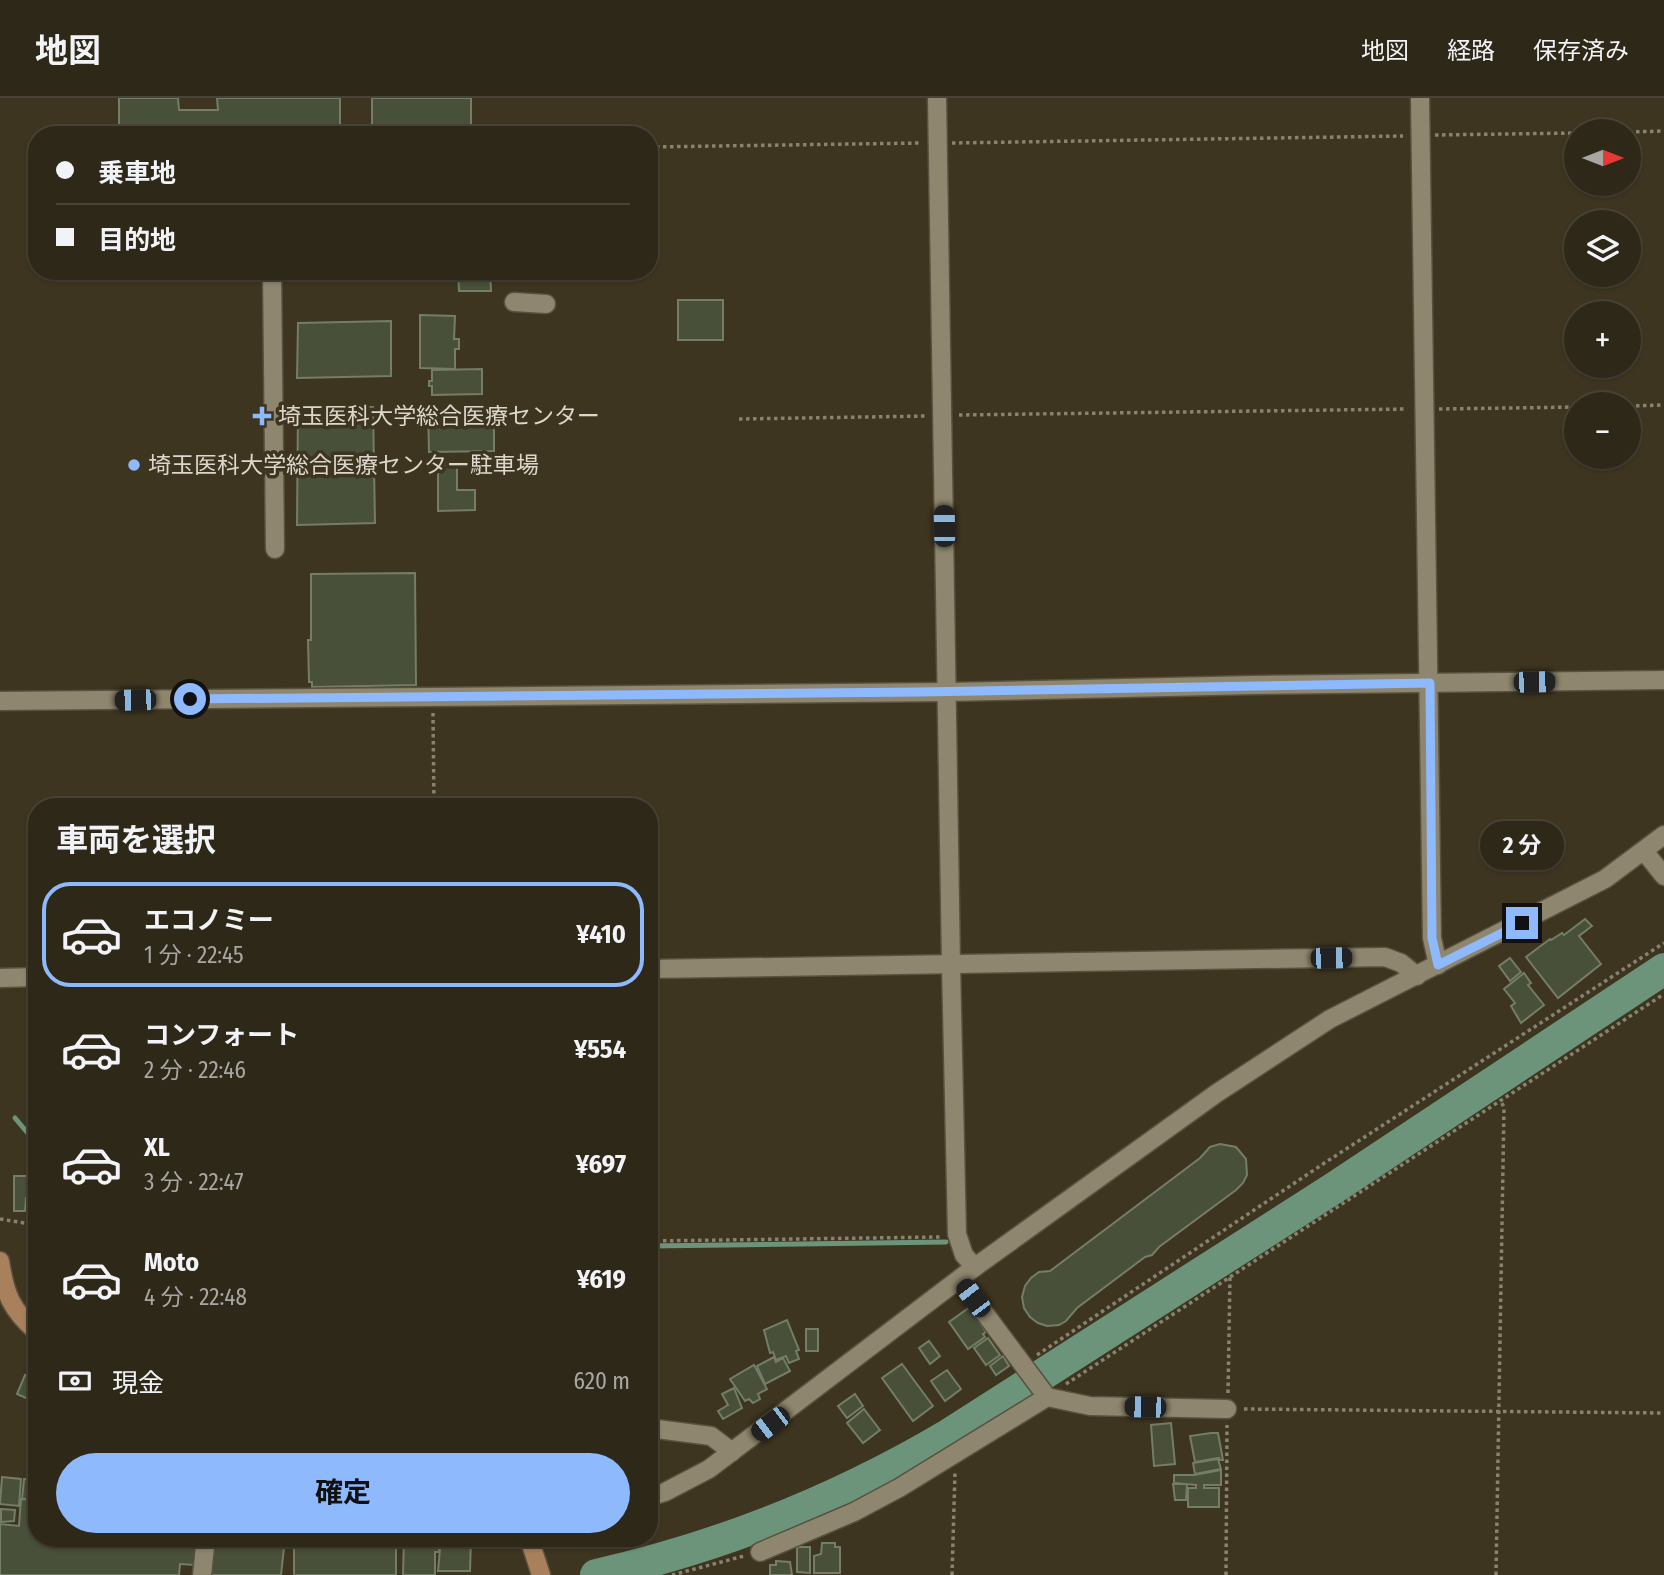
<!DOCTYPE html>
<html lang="ja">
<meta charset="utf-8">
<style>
:root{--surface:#2e2818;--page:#363021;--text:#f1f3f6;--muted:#a7a6a2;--line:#494437;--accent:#8eb9fd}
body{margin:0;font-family:"Fira Sans Condensed","Noto Sans JP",sans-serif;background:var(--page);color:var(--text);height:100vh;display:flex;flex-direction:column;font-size:26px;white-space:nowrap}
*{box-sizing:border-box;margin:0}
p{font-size:23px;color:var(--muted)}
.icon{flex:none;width:38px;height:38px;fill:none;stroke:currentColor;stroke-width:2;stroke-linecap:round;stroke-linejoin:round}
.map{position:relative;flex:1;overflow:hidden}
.sheet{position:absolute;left:28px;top:700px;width:630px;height:749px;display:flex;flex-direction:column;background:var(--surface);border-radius:28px;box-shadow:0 2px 5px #0004,0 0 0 2px var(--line)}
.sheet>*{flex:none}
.guide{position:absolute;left:28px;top:28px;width:630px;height:154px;border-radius:28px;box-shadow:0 2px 5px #0004,0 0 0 2px var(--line);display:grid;align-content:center;height:154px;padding:0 28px;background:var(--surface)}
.needle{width:46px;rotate:90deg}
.fabs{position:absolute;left:1564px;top:21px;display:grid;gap:14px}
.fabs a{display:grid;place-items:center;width:77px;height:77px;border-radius:50%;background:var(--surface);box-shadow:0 2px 5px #0004,0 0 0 2px var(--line);font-size:35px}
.end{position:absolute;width:32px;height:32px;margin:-16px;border:9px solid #8eb9fd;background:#111;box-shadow:0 0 0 4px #111}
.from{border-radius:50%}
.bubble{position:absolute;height:49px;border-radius:24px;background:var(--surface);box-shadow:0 2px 5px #0004,0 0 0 2px var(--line);font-size:23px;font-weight:700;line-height:49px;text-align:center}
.car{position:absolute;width:21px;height:42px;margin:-21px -10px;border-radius:9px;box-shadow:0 0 5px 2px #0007;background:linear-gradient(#222 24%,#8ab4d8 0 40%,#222 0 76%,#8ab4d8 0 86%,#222 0)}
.guide b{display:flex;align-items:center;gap:24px;height:66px;font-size:26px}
.guide b+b{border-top:2px solid var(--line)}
.guide i{width:18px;height:18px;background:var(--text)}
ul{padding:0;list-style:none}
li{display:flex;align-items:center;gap:21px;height:105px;margin:0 14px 10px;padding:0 14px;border:4px solid transparent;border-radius:28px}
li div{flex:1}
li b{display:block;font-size:26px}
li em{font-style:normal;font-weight:700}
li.active{border-color:var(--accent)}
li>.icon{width:63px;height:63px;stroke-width:1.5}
h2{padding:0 28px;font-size:32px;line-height:84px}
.pay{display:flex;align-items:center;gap:18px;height:77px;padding:0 28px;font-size:26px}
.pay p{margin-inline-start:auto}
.cta{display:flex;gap:14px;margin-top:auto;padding:14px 28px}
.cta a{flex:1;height:80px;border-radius:42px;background:var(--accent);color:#111;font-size:28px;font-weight:700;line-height:80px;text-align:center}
header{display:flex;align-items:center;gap:42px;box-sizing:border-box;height:98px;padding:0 35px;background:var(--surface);border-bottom:2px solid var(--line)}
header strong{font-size:33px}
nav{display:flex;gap:38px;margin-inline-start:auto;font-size:24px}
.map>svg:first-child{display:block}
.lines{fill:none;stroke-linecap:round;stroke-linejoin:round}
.stream{stroke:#6c947b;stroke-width:5}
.river{stroke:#6c947b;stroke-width:32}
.building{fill:#48503a;stroke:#747d66;stroke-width:2}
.minor-casing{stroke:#58513f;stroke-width:21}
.major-casing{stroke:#58513f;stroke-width:21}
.path{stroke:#888271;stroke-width:3.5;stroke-dasharray:3.5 3.5;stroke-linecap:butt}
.minor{stroke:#8e866e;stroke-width:18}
.major{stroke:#a8805b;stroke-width:18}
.route{stroke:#8eb9fd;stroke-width:9}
.poi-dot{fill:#8eb9fd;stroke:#3d3520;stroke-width:2.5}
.labels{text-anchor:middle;stroke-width:7;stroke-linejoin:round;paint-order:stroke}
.poi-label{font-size:23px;fill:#dcd7cb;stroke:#3d3520;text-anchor:start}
</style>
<header>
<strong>地図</strong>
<nav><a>地図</a><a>経路</a><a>保存済み</a></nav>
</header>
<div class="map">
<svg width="1664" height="1477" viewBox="0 0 1664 1477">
<rect width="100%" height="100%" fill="#3d3520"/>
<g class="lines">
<g class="stream">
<path d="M 15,1020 L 37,1046"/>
<path d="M 649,1148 L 946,1144"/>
</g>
<path class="river" d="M 596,1477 C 720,1449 838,1402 948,1337 L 1334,1090 L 1664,871"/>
</g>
<g class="building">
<path d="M 119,0 L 178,0 L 179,12 L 218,12 L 217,0 L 340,0 L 340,37 L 119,37 Z"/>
<path d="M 372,0 L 471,0 L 471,37 L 349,37 L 349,35 L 372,35 Z"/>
<path d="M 300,173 L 414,173 L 414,177 L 300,178 Z"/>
<path d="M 458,173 L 490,173 L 491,193 L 459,193 Z"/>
<rect x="678" y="202" width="45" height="40"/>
<path d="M 420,217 L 455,218 L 454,241 L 459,241 L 459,251 L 455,251 L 455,271 L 420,270 Z"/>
<path d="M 391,223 L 391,278 L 297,280 L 298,225 Z"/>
<path d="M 482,271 L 482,296 L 432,297 L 432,288 L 429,288 L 429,283 L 432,283 L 432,272 Z"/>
<path d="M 298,309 L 373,309 L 375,425 L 297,427 Z"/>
<path d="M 428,311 L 494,312 L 494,353 L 429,354 Z"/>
<path d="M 438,365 L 457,365 L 457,392 L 475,392 L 475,412 L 438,413 Z"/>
<path d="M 415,475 L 416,587 L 312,589 L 312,584 L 309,584 L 308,542 L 311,542 L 311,476 Z"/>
<path d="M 1585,821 L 1592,828 L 1579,838 L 1601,866 L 1558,900 L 1526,859 L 1550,841 L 1551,842 L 1562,835 L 1564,837 Z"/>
<path d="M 1510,860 L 1521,874 L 1510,883 L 1499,868 Z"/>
<path d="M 1524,875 L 1531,885 L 1528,887 L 1544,907 L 1521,925 L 1511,908 L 1515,905 L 1504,891 Z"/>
<path d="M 1220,1046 L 1236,1049 L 1246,1061 L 1247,1077 L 1243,1085 L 1236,1092 L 1159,1149 L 1152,1157 L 1145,1159 L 1077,1210 L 1066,1223 L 1059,1227 L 1047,1228 L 1038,1225 L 1030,1219 L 1024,1210 L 1022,1199 L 1025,1188 L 1031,1180 L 1039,1174 L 1050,1173 L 1200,1060 L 1210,1049 Z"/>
<path d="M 14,1078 L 31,1078 L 31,1100 L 26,1100 L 25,1113 L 14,1113 Z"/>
<path d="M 970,1209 L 986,1234 L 983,1236 L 985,1239 L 968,1251 L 949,1224 Z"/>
<path d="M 787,1222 L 799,1252 L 796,1253 L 799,1261 L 789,1265 L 786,1258 L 776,1262 L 773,1254 L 770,1255 L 764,1232 Z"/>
<rect x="806" y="1231" width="12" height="22"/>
<path d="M 988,1240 L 1000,1257 L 986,1267 L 974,1250 Z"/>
<path d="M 929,1243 L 940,1258 L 930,1266 L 919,1250 Z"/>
<path d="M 1003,1258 L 1009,1268 L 996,1277 L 990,1268 Z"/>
<path d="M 774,1259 L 776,1264 L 783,1260 L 790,1273 L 765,1286 L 757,1268 Z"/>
<path d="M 902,1266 L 933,1308 L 913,1323 L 882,1280 Z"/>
<path d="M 754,1267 L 767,1291 L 758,1296 L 760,1301 L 753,1305 L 749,1301 L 745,1303 L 730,1281 Z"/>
<path d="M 947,1272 L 961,1291 L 945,1303 L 931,1283 Z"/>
<path d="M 25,1277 L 37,1283 L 37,1305 L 17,1296 Z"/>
<path d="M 734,1290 L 742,1310 L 723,1321 L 718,1313 L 728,1307 L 722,1296 Z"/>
<path d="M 855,1296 L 863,1308 L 847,1320 L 838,1308 Z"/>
<path d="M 864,1311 L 880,1332 L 863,1345 L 847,1325 Z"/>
<path d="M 1171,1325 L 1175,1366 L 1154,1368 L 1151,1327 Z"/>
<path d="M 1211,1335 L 1218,1335 L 1223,1362 L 1219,1362 L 1219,1360 L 1195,1364 L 1190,1338 Z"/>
<path d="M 1218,1361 L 1221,1371 L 1195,1376 L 1193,1365 Z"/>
<path d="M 1221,1372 L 1221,1387 L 1204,1387 L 1204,1390 L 1219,1390 L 1219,1409 L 1188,1409 L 1188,1390 L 1196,1390 L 1196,1387 L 1174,1385 L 1174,1377 L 1194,1377 Z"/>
<path d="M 2,1379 L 21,1381 L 19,1408 L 0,1406 Z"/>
<path d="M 24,1381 L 37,1382 L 37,1402 L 22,1401 Z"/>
<path d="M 1173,1386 L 1187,1386 L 1186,1402 L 1175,1402 Z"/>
<path d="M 21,1401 L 37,1402 L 37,1440 L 198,1440 L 196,1467 L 180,1466 L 179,1477 L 0,1477 L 0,1426 L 19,1428 Z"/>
<path d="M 1,1411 L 15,1412 L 14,1423 L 1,1424 Z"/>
<path d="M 215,1440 L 285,1440 L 281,1477 L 211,1477 Z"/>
<rect x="294" y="1440" width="102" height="37"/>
<path d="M 404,1440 L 439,1440 L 439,1454 L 435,1454 L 435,1477 L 403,1477 Z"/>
<path d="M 441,1440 L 471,1440 L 470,1473 L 438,1473 Z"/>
<path d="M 822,1445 L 835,1445 L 835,1449 L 840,1449 L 840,1475 L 814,1475 L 814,1458 L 821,1456 Z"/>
<path d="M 797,1449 L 810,1449 L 810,1475 L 797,1474 Z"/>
<path d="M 776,1463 L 790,1464 L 792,1477 L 770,1477 L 770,1467 L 776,1467 Z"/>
</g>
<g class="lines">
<defs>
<g id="minor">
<path d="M 937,0 L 951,866 L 957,1136 L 964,1157 L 975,1169"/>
<path d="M 1420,0 L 1432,840 L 1438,867"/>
<path d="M 272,173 L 275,451"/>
<path d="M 514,204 L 546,206"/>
<path d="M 0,603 L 947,594 L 1254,587 L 1664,582"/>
<path d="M 1644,753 L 1664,778"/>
<path d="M 649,871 L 1385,859 L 1401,865 L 1417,878"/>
<path d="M 0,880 L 37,879"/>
<path d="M 960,1182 L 1047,1299 L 1090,1308 L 1227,1311"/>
<path d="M 649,1330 L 711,1338 L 732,1354"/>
<path d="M 649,1399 L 665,1394 L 709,1371 L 975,1169 L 1217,995 L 1330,921 L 1605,781 L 1664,737"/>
<path d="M 760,1454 L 854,1414 L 899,1390 L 1047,1299"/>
<path d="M 202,1477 L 206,1440"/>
</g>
<g id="major">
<path d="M 0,1163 C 5,1196 11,1212 37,1234"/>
<path d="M 529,1440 L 541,1477"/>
</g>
</defs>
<use href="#minor" class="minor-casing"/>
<use href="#major" class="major-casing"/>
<g class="path">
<path d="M 1629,34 L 1664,33"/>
<path d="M 1435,37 L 1577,35"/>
<path d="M 952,45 L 1403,38"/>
<path d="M 649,49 L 920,45"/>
<path d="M 1629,308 L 1664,307"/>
<path d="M 1439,311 L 1577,309"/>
<path d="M 959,317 L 1407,311"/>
<path d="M 739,321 L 927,318"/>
<path d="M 433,615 L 434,709"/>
<path d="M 0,1121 L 37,1127"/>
<path d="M 649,1143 L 941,1139"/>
<path d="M 1037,1257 L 1326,1064 L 1664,845"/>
<path d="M 1066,1286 L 1664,896"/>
<path d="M 1228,1295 L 1230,1178"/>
<path d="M 1244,1311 L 1664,1315"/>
<path d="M 672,1477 L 744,1458"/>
<path d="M 952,1477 L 955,1374"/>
<path d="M 1226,1477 L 1227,1327"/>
<path d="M 1496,1477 L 1504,1009 L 1500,1002"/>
</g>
<use href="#minor" class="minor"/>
<use href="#major" class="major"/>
</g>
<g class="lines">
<path class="route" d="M 190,601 L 920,594 L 1430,585 L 1432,840 L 1438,867 L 1522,825"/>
</g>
<g class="poi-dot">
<path d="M258.5 307.5h7v7h7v7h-7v7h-7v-7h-7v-7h7z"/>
<circle cx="134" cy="367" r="7"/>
</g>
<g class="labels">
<g class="poi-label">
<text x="278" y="326">埼玉医科大学総合医療センター</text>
<text x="148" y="375">埼玉医科大学総合医療センター駐車場</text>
</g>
</g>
</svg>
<div class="fabs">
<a><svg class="needle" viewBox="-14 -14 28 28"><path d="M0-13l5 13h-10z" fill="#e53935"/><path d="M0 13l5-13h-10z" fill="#a7a6a2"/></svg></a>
<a><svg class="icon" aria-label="layers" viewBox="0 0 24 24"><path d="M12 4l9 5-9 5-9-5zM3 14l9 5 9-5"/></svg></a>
<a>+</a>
<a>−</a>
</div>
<i class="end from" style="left:190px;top:601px"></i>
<i class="end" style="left:1522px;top:825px"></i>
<div class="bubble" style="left:1480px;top:723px;width:84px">2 分</div>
<i class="car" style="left:944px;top:428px;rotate:359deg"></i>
<i class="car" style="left:1534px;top:584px;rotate:89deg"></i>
<i class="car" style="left:135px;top:602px;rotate:269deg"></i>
<i class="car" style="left:1331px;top:860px;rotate:89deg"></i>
<i class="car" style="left:973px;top:1200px;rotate:323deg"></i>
<i class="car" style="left:1145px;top:1309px;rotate:271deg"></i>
<i class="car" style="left:770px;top:1326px;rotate:233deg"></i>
<div class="guide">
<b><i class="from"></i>乗車地</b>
<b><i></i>目的地</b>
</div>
<section class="sheet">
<h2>車両を選択</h2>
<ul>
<li class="active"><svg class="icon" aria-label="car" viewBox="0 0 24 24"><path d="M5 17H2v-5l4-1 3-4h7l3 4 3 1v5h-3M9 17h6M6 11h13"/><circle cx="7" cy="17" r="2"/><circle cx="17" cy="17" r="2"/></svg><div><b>エコノミー</b><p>1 分 · 22:45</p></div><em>¥410</em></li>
<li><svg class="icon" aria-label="car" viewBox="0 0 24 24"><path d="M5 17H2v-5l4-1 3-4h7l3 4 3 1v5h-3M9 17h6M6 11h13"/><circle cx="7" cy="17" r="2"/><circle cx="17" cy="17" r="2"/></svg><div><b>コンフォート</b><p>2 分 · 22:46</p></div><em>¥554</em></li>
<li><svg class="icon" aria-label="car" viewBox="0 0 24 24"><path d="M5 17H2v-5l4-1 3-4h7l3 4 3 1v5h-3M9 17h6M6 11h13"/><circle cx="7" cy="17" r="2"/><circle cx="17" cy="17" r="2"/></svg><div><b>XL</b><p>3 分 · 22:47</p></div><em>¥697</em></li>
<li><svg class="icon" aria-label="car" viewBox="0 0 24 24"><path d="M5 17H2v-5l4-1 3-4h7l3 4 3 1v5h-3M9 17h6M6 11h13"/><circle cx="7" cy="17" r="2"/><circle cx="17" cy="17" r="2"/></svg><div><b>Moto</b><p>4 分 · 22:48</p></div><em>¥619</em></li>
</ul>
<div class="pay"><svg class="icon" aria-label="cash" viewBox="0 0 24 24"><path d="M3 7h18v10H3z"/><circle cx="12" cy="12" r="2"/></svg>現金<p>620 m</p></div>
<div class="cta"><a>確定</a></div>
</section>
</div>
